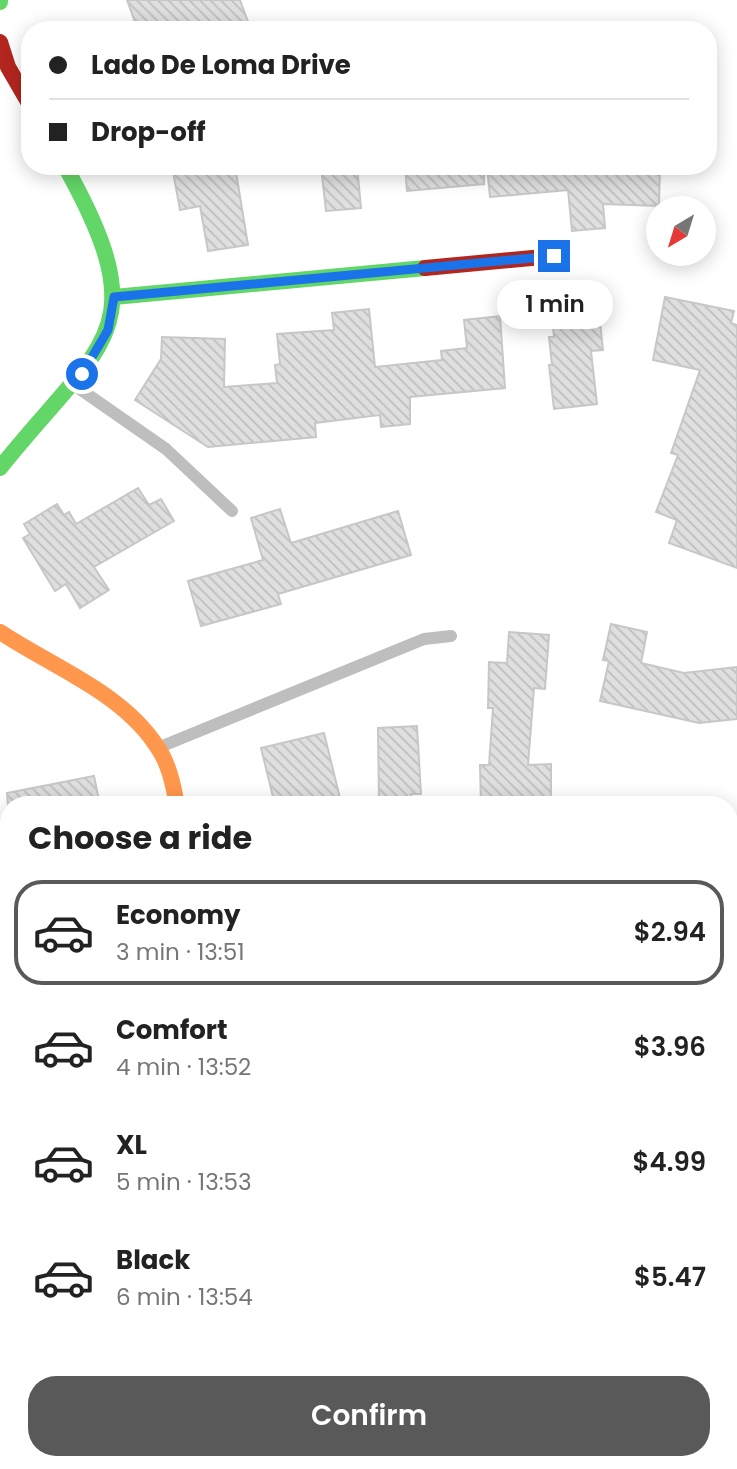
<!DOCTYPE html>
<meta charset="utf-8">
<style>
:root{--surface:#fff;--page:#f6f6f6;--text:#222;--muted:#767676;--line:#e0e0e0;--accent:#595959}
body{margin:0;font-family:Poppins,sans-serif;background:var(--page);color:var(--text);height:100vh;display:flex;flex-direction:column;font-size:26px;white-space:nowrap}
*{box-sizing:border-box;margin:0}
p{font-size:23px;color:var(--muted)}
.icon{flex:none;width:38px;height:38px;fill:none;stroke:currentColor;stroke-width:2;stroke-linecap:round;stroke-linejoin:round}
.map{position:relative;flex:1;overflow:hidden}
.sheet{position:absolute;left:0px;top:796px;width:738px;height:674px;display:flex;flex-direction:column;background:var(--surface);border-radius:28px 28px 0 0;box-shadow:0 4px 18px #0003}
.sheet>*{flex:none}
.guide{position:absolute;left:21px;top:21px;width:696px;height:154px;border-radius:28px;box-shadow:0 4px 18px #0003;display:grid;align-content:center;height:154px;padding:0 28px;background:var(--surface)}
.needle{width:46px;rotate:218deg}
.tools{position:absolute;left:646px;top:196px;display:grid;gap:14px}
.tools a{display:grid;place-items:center;width:70px;height:70px;border-radius:50%;background:var(--surface);box-shadow:0 4px 18px #0003;font-size:35px}
.end{position:absolute;width:32px;height:32px;margin:-16px;border:9px solid #1a73e8;background:#fff;box-shadow:0 0 0 4px #fff}
.from{border-radius:50%}
.bubble{position:absolute;height:49px;border-radius:24px;background:var(--surface);box-shadow:0 4px 18px #0003;font-size:23px;font-weight:600;line-height:49px;text-align:center}
.guide b{display:flex;align-items:center;gap:24px;height:66px;font-size:26px}
.guide b+b{border-top:2px solid var(--line)}
.guide i{width:18px;height:18px;background:var(--text)}
ul{padding:0;list-style:none}
li{display:flex;align-items:center;gap:21px;height:105px;margin:0 14px 10px;padding:0 14px;border:4px solid transparent;border-radius:28px}
li div{flex:1}
li b{display:block;font-size:26px}
li em{font-style:normal;font-weight:600}
li.current{border-color:var(--accent)}
li>.icon{width:63px;height:63px;stroke-width:1.5}
h2{padding:0 28px;font-size:32px;line-height:84px}
.button{display:flex;gap:14px;margin-top:auto;padding:14px 28px}
.button a{flex:1;height:80px;border-radius:28px;background:var(--accent);color:#fff;font-size:28px;font-weight:600;line-height:80px;text-align:center}
.map>svg:first-child{display:block}
.building{fill:url(#building-back-hatch);stroke:#c7c7c7;stroke-width:2}
.lines{fill:none;stroke-linecap:round;stroke-linejoin:round}
.lane{stroke:#bebebe;stroke-width:12}
.fast{stroke:#63d668;stroke-width:16}
.slow{stroke:#ff974d;stroke-width:16}
.jam{stroke:#b3261e;stroke-width:16}
.route{stroke:#1a73e8;stroke-width:9}
</style>
<div class="map">
<svg width="737" height="1469" viewBox="0 0 737 1469">
<defs>
<pattern id="building-back-hatch" width="6" height="6" patternUnits="userSpaceOnUse" patternTransform="scale(1.75)"><rect width="6" height="6" fill="#dfdfdf"/><path d="M-1 5l2 2M0 0l6 6M5-1l2 2" fill="none" stroke="#bebebe"/></pattern>
</defs>
<rect width="100%" height="100%" fill="#fff"/>
<g class="building">
<path d="M 127,0 L 240,0 L 251,30 L 138,30 Z"/>
<path d="M 172,166 L 235,166 L 248,245 L 208,251 L 200,206 L 180,210 Z"/>
<path d="M 321,166 L 357,166 L 361,208 L 326,211 Z"/>
<path d="M 405,166 L 484,166 L 484,184 L 407,191 Z"/>
<path d="M 487,166 L 660,166 L 659,206 L 603,204 L 605,228 L 572,231 L 568,190 L 490,197 Z"/>
<path d="M 665,297 L 734,311 L 731,323 L 737,325 L 737,568 L 669,543 L 677,520 L 656,512 L 678,455 L 671,453 L 700,370 L 653,360 Z"/>
<path d="M 586,304 L 588,324 L 600,322 L 603,350 L 591,351 L 597,404 L 554,409 L 549,365 L 552,365 L 549,337 L 554,337 L 551,308 Z"/>
<path d="M 369,309 L 375,367 L 442,360 L 441,351 L 467,348 L 464,320 L 500,316 L 505,388 L 410,397 L 410,424 L 381,427 L 380,415 L 315,423 L 316,437 L 208,447 L 135,400 L 161,359 L 162,337 L 225,339 L 224,387 L 277,383 L 275,365 L 280,364 L 277,334 L 334,330 L 332,313 Z"/>
<path d="M 138,488 L 149,505 L 161,499 L 174,521 L 94,567 L 109,590 L 80,608 L 66,584 L 55,591 L 23,538 L 30,534 L 24,524 L 57,504 L 64,515 L 69,512 L 76,524 Z"/>
<path d="M 280,509 L 291,543 L 398,511 L 411,555 L 278,594 L 281,604 L 201,626 L 188,581 L 263,560 L 251,518 Z"/>
<path d="M 611,624 L 647,632 L 641,663 L 684,673 L 737,667 L 737,719 L 699,723 L 600,701 L 609,661 L 603,660 Z"/>
<path d="M 509,632 L 549,635 L 545,689 L 534,688 L 528,765 L 551,764 L 551,805 L 481,805 L 480,765 L 489,765 L 493,708 L 488,708 L 489,662 L 507,663 Z"/>
<path d="M 417,726 L 421,794 L 411,794 L 412,805 L 379,805 L 378,728 Z"/>
<path d="M 324,733 L 340,798 L 310,805 L 275,805 L 261,748 Z"/>
<path d="M 94,776 L 100,805 L 8,805 L 7,793 Z"/>
</g>
<g class="lines">
<g class="lane">
<path d="M 74,385 L 166,449 L 232,511"/>
<path d="M 160,747 L 424,639 L 451,636"/>
</g>
<g class="fast">
<path d="M 0,0 L 0,2"/>
<path d="M 114,297 L 425,268"/>
<path d="M 0,468 C 102,340 158,333 65,166"/>
<path d="M 730,1362 L 737,1358"/>
</g>
<g class="slow">
<path d="M 0,632 C 51,666 121,692 156,745 C 169,763 173,784 177,805"/>
<path d="M 0,1369 L 9,1372"/>
<path d="M 98,1461 L 106,1469"/>
<path d="M 536,1469 L 550,1461"/>
</g>
<g class="jam">
<path d="M 0,42 L 8,67 L 30,105"/>
<path d="M 425,268 L 553,256"/>
</g>
</g>
<g class="lines">
<path class="route" d="M 82,374 L 108,330 L 114,297 L 554,256"/>
</g>
</svg>
<div class="tools">
<a><svg class="needle" viewBox="-14 -14 28 28"><path d="M0-13l5 13h-10z" fill="#e53935"/><path d="M0 13l5-13h-10z" fill="#767676"/></svg></a>
</div>
<i class="end from" style="left:82px;top:374px"></i>
<i class="end" style="left:554px;top:256px"></i>
<div class="bubble" style="left:497px;top:280px;width:116px">1 min</div>
<div class="guide">
<b><i class="from"></i>Lado De Loma Drive</b>
<b><i></i>Drop-off</b>
</div>
<section class="sheet">
<h2>Choose a ride</h2>
<ul>
<li class="current"><svg class="icon" aria-label="car" viewBox="0 0 24 24"><path d="M5 17H2v-5l4-1 3-4h7l3 4 3 1v5h-3M9 17h6M6 11h13"/><circle cx="7" cy="17" r="2"/><circle cx="17" cy="17" r="2"/></svg><div><b>Economy</b><p>3 min · 13:51</p></div><em>$2.94</em></li>
<li><svg class="icon" aria-label="car" viewBox="0 0 24 24"><path d="M5 17H2v-5l4-1 3-4h7l3 4 3 1v5h-3M9 17h6M6 11h13"/><circle cx="7" cy="17" r="2"/><circle cx="17" cy="17" r="2"/></svg><div><b>Comfort</b><p>4 min · 13:52</p></div><em>$3.96</em></li>
<li><svg class="icon" aria-label="car" viewBox="0 0 24 24"><path d="M5 17H2v-5l4-1 3-4h7l3 4 3 1v5h-3M9 17h6M6 11h13"/><circle cx="7" cy="17" r="2"/><circle cx="17" cy="17" r="2"/></svg><div><b>XL</b><p>5 min · 13:53</p></div><em>$4.99</em></li>
<li><svg class="icon" aria-label="car" viewBox="0 0 24 24"><path d="M5 17H2v-5l4-1 3-4h7l3 4 3 1v5h-3M9 17h6M6 11h13"/><circle cx="7" cy="17" r="2"/><circle cx="17" cy="17" r="2"/></svg><div><b>Black</b><p>6 min · 13:54</p></div><em>$5.47</em></li>
</ul>
<div class="button"><a>Confirm</a></div>
</section>
</div>
